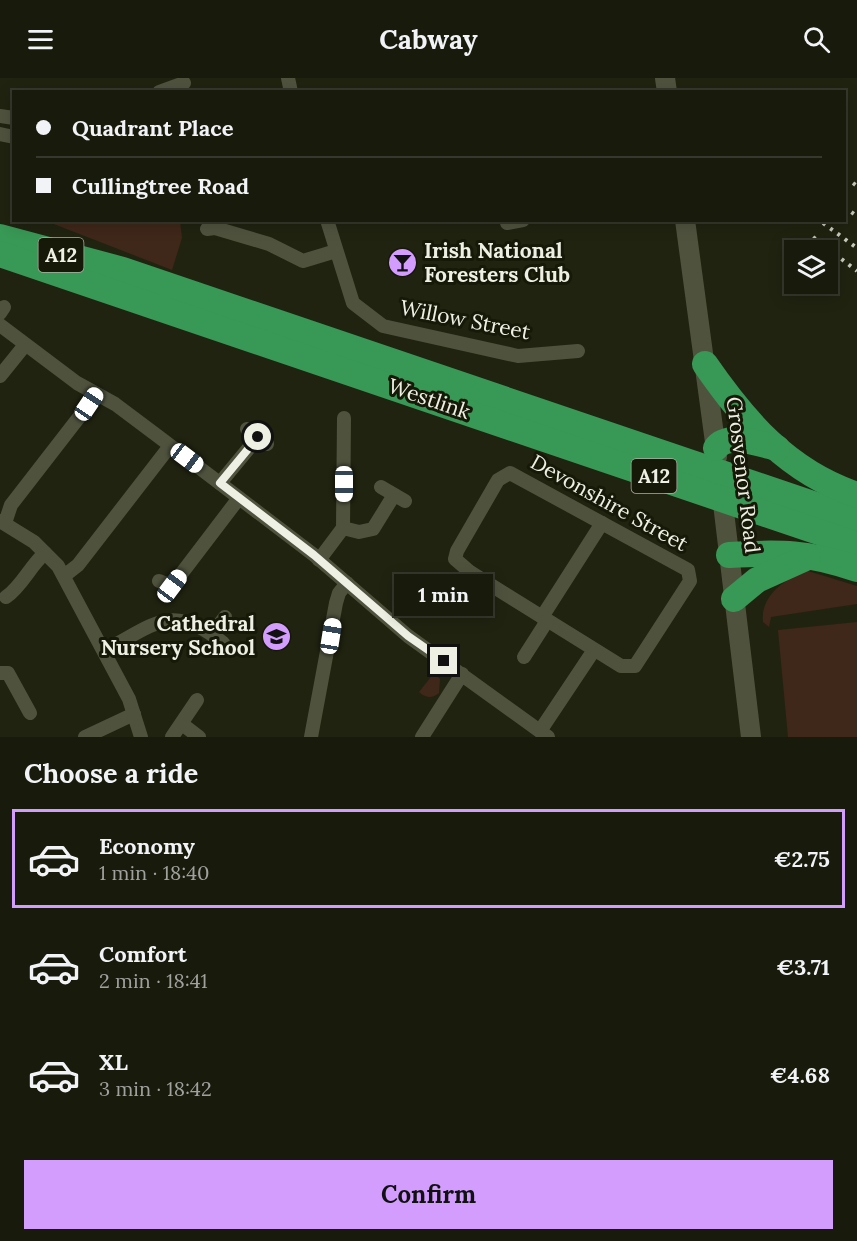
<!DOCTYPE html>
<meta charset="utf-8">
<style>
:root{--surface:#181a0c;--page:#212315;--text:#f1f3f6;--muted:#9fa19d;--line:#36382d;--accent:#d29dfd}
body{margin:0;font-family:Lora,serif;background:var(--page);color:var(--text);height:100vh;display:flex;flex-direction:column;font-size:22px;white-space:nowrap}
*{box-sizing:border-box;margin:0}
p{font-size:20px;color:var(--muted)}
.icon{flex:none;width:33px;height:33px;fill:none;stroke:currentColor;stroke-width:2;stroke-linecap:round;stroke-linejoin:round}
.map{position:relative;height:659px;overflow:hidden}
.panel{display:flex;flex-direction:column;background:var(--surface);flex:1}
.panel>*{flex:none}
.top-card{position:absolute;left:12px;top:12px;width:834px;height:132px;border-radius:0px;box-shadow:0 3px 15px #0003,0 0 0 2px var(--line);display:grid;align-content:center;height:132px;padding:0 24px;background:var(--surface)}
.controls{position:absolute;left:784px;top:162px;display:grid;gap:12px}
.controls a{display:grid;place-items:center;width:54px;height:54px;border-radius:0px;background:var(--surface);box-shadow:0 3px 15px #0003,0 0 0 2px var(--line);font-size:30px}
.end{position:absolute;width:27px;height:27px;margin:-14px;border:8px solid #eef0e4;background:#111;box-shadow:0 0 0 3px #111}
.from{border-radius:50%}
.bubble{position:absolute;height:42px;border-radius:0px;background:var(--surface);box-shadow:0 3px 15px #0003,0 0 0 2px var(--line);font-size:20px;font-weight:800;line-height:42px;text-align:center}
.car{position:absolute;width:18px;height:36px;margin:-18px -9px;border-radius:8px;box-shadow:0 0 4px 2px #0007;background:linear-gradient(#fff 24%,#345 0 40%,#fff 0 76%,#345 0 86%,#fff 0)}
.top-card b{display:flex;align-items:center;gap:21px;height:57px;font-size:22px}
.top-card b+b{border-top:2px solid var(--line)}
.top-card i{width:15px;height:15px;background:var(--text)}
ul{padding:0;list-style:none}
li{display:flex;align-items:center;gap:18px;height:99px;margin:0 12px 9px;padding:0 12px;border:3px solid transparent;border-radius:0px}
li div{flex:1}
li b{display:block;font-size:22px}
li em{font-style:normal;font-weight:800}
li.current{border-color:var(--accent)}
li>.icon{width:54px;height:54px;stroke-width:1.5}
h2{padding:0 24px;font-size:27px;line-height:72px}
.action{display:flex;gap:12px;margin-top:auto;padding:12px 24px}
.action a{flex:1;height:69px;border-radius:0px;background:var(--accent);color:#111;font-size:24px;font-weight:800;line-height:69px;text-align:center}
header{display:flex;justify-content:space-between;align-items:center;height:78px;padding:0 24px;background:var(--surface);font-size:27px;font-weight:800}
.map>svg:first-child{display:block}
.green{fill:#3f271a}
.lines{fill:none;stroke-linecap:round;stroke-linejoin:round}
.street{stroke:#4f533e;stroke-width:14}
.secondary{stroke:#4f533e;stroke-width:20}
.highway{stroke:#389855;stroke-width:26}
.rail{stroke:#c7c9bc;stroke-width:4;stroke-dasharray:3 6;stroke-linecap:butt}
.route{stroke:#eef0e4;stroke-width:8}
.labels{text-anchor:middle;stroke-width:6;stroke-linejoin:round;paint-order:stroke}
.shield{fill:#161907;stroke:#adb0a2;stroke-width:1.5}
.shield-label{font-size:20px;font-weight:bold;fill:#eef0e4}
.poi-label{font-size:21px;font-weight:bold;fill:#eef0e4;stroke:#161907;text-anchor:start}
.street-label{font-size:21px;fill:#eef0e4;stroke:#161907}
</style>
<header><svg class="icon" aria-label="menu" viewBox="0 0 24 24"><path d="M4 6h16M4 12h16M4 18h16"/></svg>Cabway<svg class="icon" aria-label="search" viewBox="0 0 24 24"><circle cx="10" cy="10" r="6"/><path d="M15 15l6 6"/></svg></header>
<div class="map">
<svg width="857" height="659" viewBox="0 0 857 659">
<rect width="100%" height="100%" fill="#202310"/>
<g class="green">
<path d="M 46,143 L 180,143 L 182,160 L 172,192 Z"/>
<path d="M 808,493 L 857,508 L 857,526 L 771,539 L 769,549 L 763,544 C 760,518 785,500 808,493 Z"/>
<path d="M 857,544 L 857,659 L 788,659 L 778,552 Z"/>
<path d="M 434,595 L 440,601 L 439,615 C 432,621 426,620 419,614 Z"/>
</g>
<g class="lines">
<g class="street">
<path d="M 288,0 L 291,14"/>
<path d="M 159,14 L 184,5"/>
<path d="M 0,38 L 14,40"/>
<path d="M 0,56 L 14,59"/>
<path d="M 327,142 L 353,225 L 383,248 L 518,278 L 578,273"/>
<path d="M 507,145 L 523,142"/>
<path d="M 207,151 L 215,150 L 269,166 L 303,183 L 336,173"/>
<path d="M 0,235 L 4,229"/>
<path d="M 0,247 L 77,305 L 115,326 L 159,359 L 314,477 L 408,558 L 548,659"/>
<path d="M 0,298 L 25,267"/>
<path d="M 247,351 L 267,366"/>
<path d="M 510,395 L 688,492 L 690,503 L 635,588 L 621,588 L 470,494 L 455,481 L 457,473 L 498,402 Z"/>
<path d="M 220,405 L 258,359"/>
<path d="M 381,409 L 405,423"/>
<path d="M 0,443 L 34,464 L 58,488 L 129,621 L 141,659"/>
<path d="M 5,445 L 11,427 L 97,316"/>
<path d="M 343,450 L 359,454 L 373,451 L 394,417"/>
<path d="M 319,482 L 343,450 L 344,340"/>
<path d="M 64,498 L 78,487 L 170,368"/>
<path d="M 159,503 L 172,508 L 239,420"/>
<path d="M 6,519 C 22,508 30,488 45,475"/>
<path d="M 449,526 L 470,494"/>
<path d="M 542,539 L 602,445"/>
<path d="M 212,556 L 225,539"/>
<path d="M 104,573 C 154,547 172,523 223,565"/>
<path d="M 524,579 L 547,543"/>
<path d="M 0,595 L 8,595 L 30,635"/>
<path d="M 182,646 L 199,659"/>
<path d="M 540,653 L 594,572"/>
<path d="M 85,659 L 134,636"/>
<path d="M 172,659 L 197,622"/>
<path d="M 311,659 L 336,525 L 339,515 L 347,505"/>
<path d="M 422,659 L 462,596"/>
</g>
<g class="secondary">
<path d="M 665,0 L 667,14"/>
<path d="M 685,142 L 717,379"/>
<path d="M 721,409 L 751,659"/>
</g>
<g class="highway">
<path d="M 0,159 L 123,192 L 857,441"/>
<path d="M 0,176 L 857,467"/>
<path d="M 705,286 C 745,344 788,394 857,417"/>
<path d="M 716,370 C 727,354 761,366 777,370"/>
<path d="M 729,477 C 781,474 808,474 857,491"/>
<path d="M 734,521 L 757,502 L 808,479"/>
</g>
<g class="rail">
<path d="M 853,105 L 857,108"/>
<path d="M 844,129 L 857,138"/>
<path d="M 823,145 L 857,170"/>
<path d="M 813,159 L 857,193"/>
</g>
</g>
<g class="lines">
<path class="route" d="M 258,359 L 220,405 L 314,477 L 408,558 L 444,583"/>
</g>
<defs>
<symbol id="bar-disc" viewBox="-11 -11 22 22"><circle r="9.5" fill="#d29dfd" stroke="#161907"/><path d="M-6-5H6L.8 .8V4.5H3.5V6h-7V4.5H-.8V.8Z" fill="#111"/></symbol>
<symbol id="school-disc" viewBox="-11 -11 22 22"><circle r="9.5" fill="#d29dfd" stroke="#161907"/><path d="M0-5L7-2L0 1L-7-2ZM-4 1L0 2.5L4 1V4Q0 6-4 4Z" fill="#111"/></symbol>
</defs>
<g fill-rule="evenodd">
<use href="#bar-disc" x="386" y="168" width="33" height="33"/>
<use href="#school-disc" x="260" y="542" width="33" height="33"/>
</g>
<g class="labels">
<g class="shield">
<rect x="38.5" y="160" width="45" height="34" rx="4.5"/>
<rect x="631.5" y="381" width="45" height="34" rx="4.5"/>
</g>
<g class="shield-label">
<text x="61" y="184">A12</text>
<text x="654" y="405">A12</text>
</g>
<g class="poi-label">
<text x="424" y="180">Irish National<tspan x="424" dy="24">Foresters Club</tspan></text>
<text x="255" y="553" text-anchor="end">Cathedral<tspan x="255" dy="24">Nursery School</tspan></text>
</g>
<g class="street-label">
<text transform="translate(465 242) rotate(11)" y="7">Willow Street</text>
<text transform="translate(429 321) rotate(19)" y="7">Westlink</text>
<text transform="translate(743 397) rotate(83)" y="7">Grosvenor Road</text>
<text transform="translate(609 425) rotate(29)" y="7">Devonshire Street</text>
</g>
</g>
</svg>
<div class="controls">
<a><svg class="icon" aria-label="layers" viewBox="0 0 24 24"><path d="M12 4l9 5-9 5-9-5zM3 14l9 5 9-5"/></svg></a>
</div>
<i class="end from" style="left:258px;top:359px"></i>
<i class="end" style="left:444px;top:583px"></i>
<div class="bubble" style="left:394px;top:496px;width:99px">1 min</div>
<i class="car" style="left:89px;top:326px;rotate:34deg"></i>
<i class="car" style="left:187px;top:380px;rotate:127deg"></i>
<i class="car" style="left:344px;top:406px;rotate:180deg"></i>
<i class="car" style="left:172px;top:508px;rotate:37deg"></i>
<i class="car" style="left:331px;top:558px;rotate:9deg"></i>
<div class="top-card">
<b><i class="from"></i>Quadrant Place</b>
<b><i></i>Cullingtree Road</b>
</div>
</div>
<section class="panel">
<h2>Choose a ride</h2>
<ul>
<li class="current"><svg class="icon" aria-label="car" viewBox="0 0 24 24"><path d="M5 17H2v-5l4-1 3-4h7l3 4 3 1v5h-3M9 17h6M6 11h13"/><circle cx="7" cy="17" r="2"/><circle cx="17" cy="17" r="2"/></svg><div><b>Economy</b><p>1 min · 18:40</p></div><em>€2.75</em></li>
<li><svg class="icon" aria-label="car" viewBox="0 0 24 24"><path d="M5 17H2v-5l4-1 3-4h7l3 4 3 1v5h-3M9 17h6M6 11h13"/><circle cx="7" cy="17" r="2"/><circle cx="17" cy="17" r="2"/></svg><div><b>Comfort</b><p>2 min · 18:41</p></div><em>€3.71</em></li>
<li><svg class="icon" aria-label="car" viewBox="0 0 24 24"><path d="M5 17H2v-5l4-1 3-4h7l3 4 3 1v5h-3M9 17h6M6 11h13"/><circle cx="7" cy="17" r="2"/><circle cx="17" cy="17" r="2"/></svg><div><b>XL</b><p>3 min · 18:42</p></div><em>€4.68</em></li>
</ul>
<div class="action"><a>Confirm</a></div>
</section>
